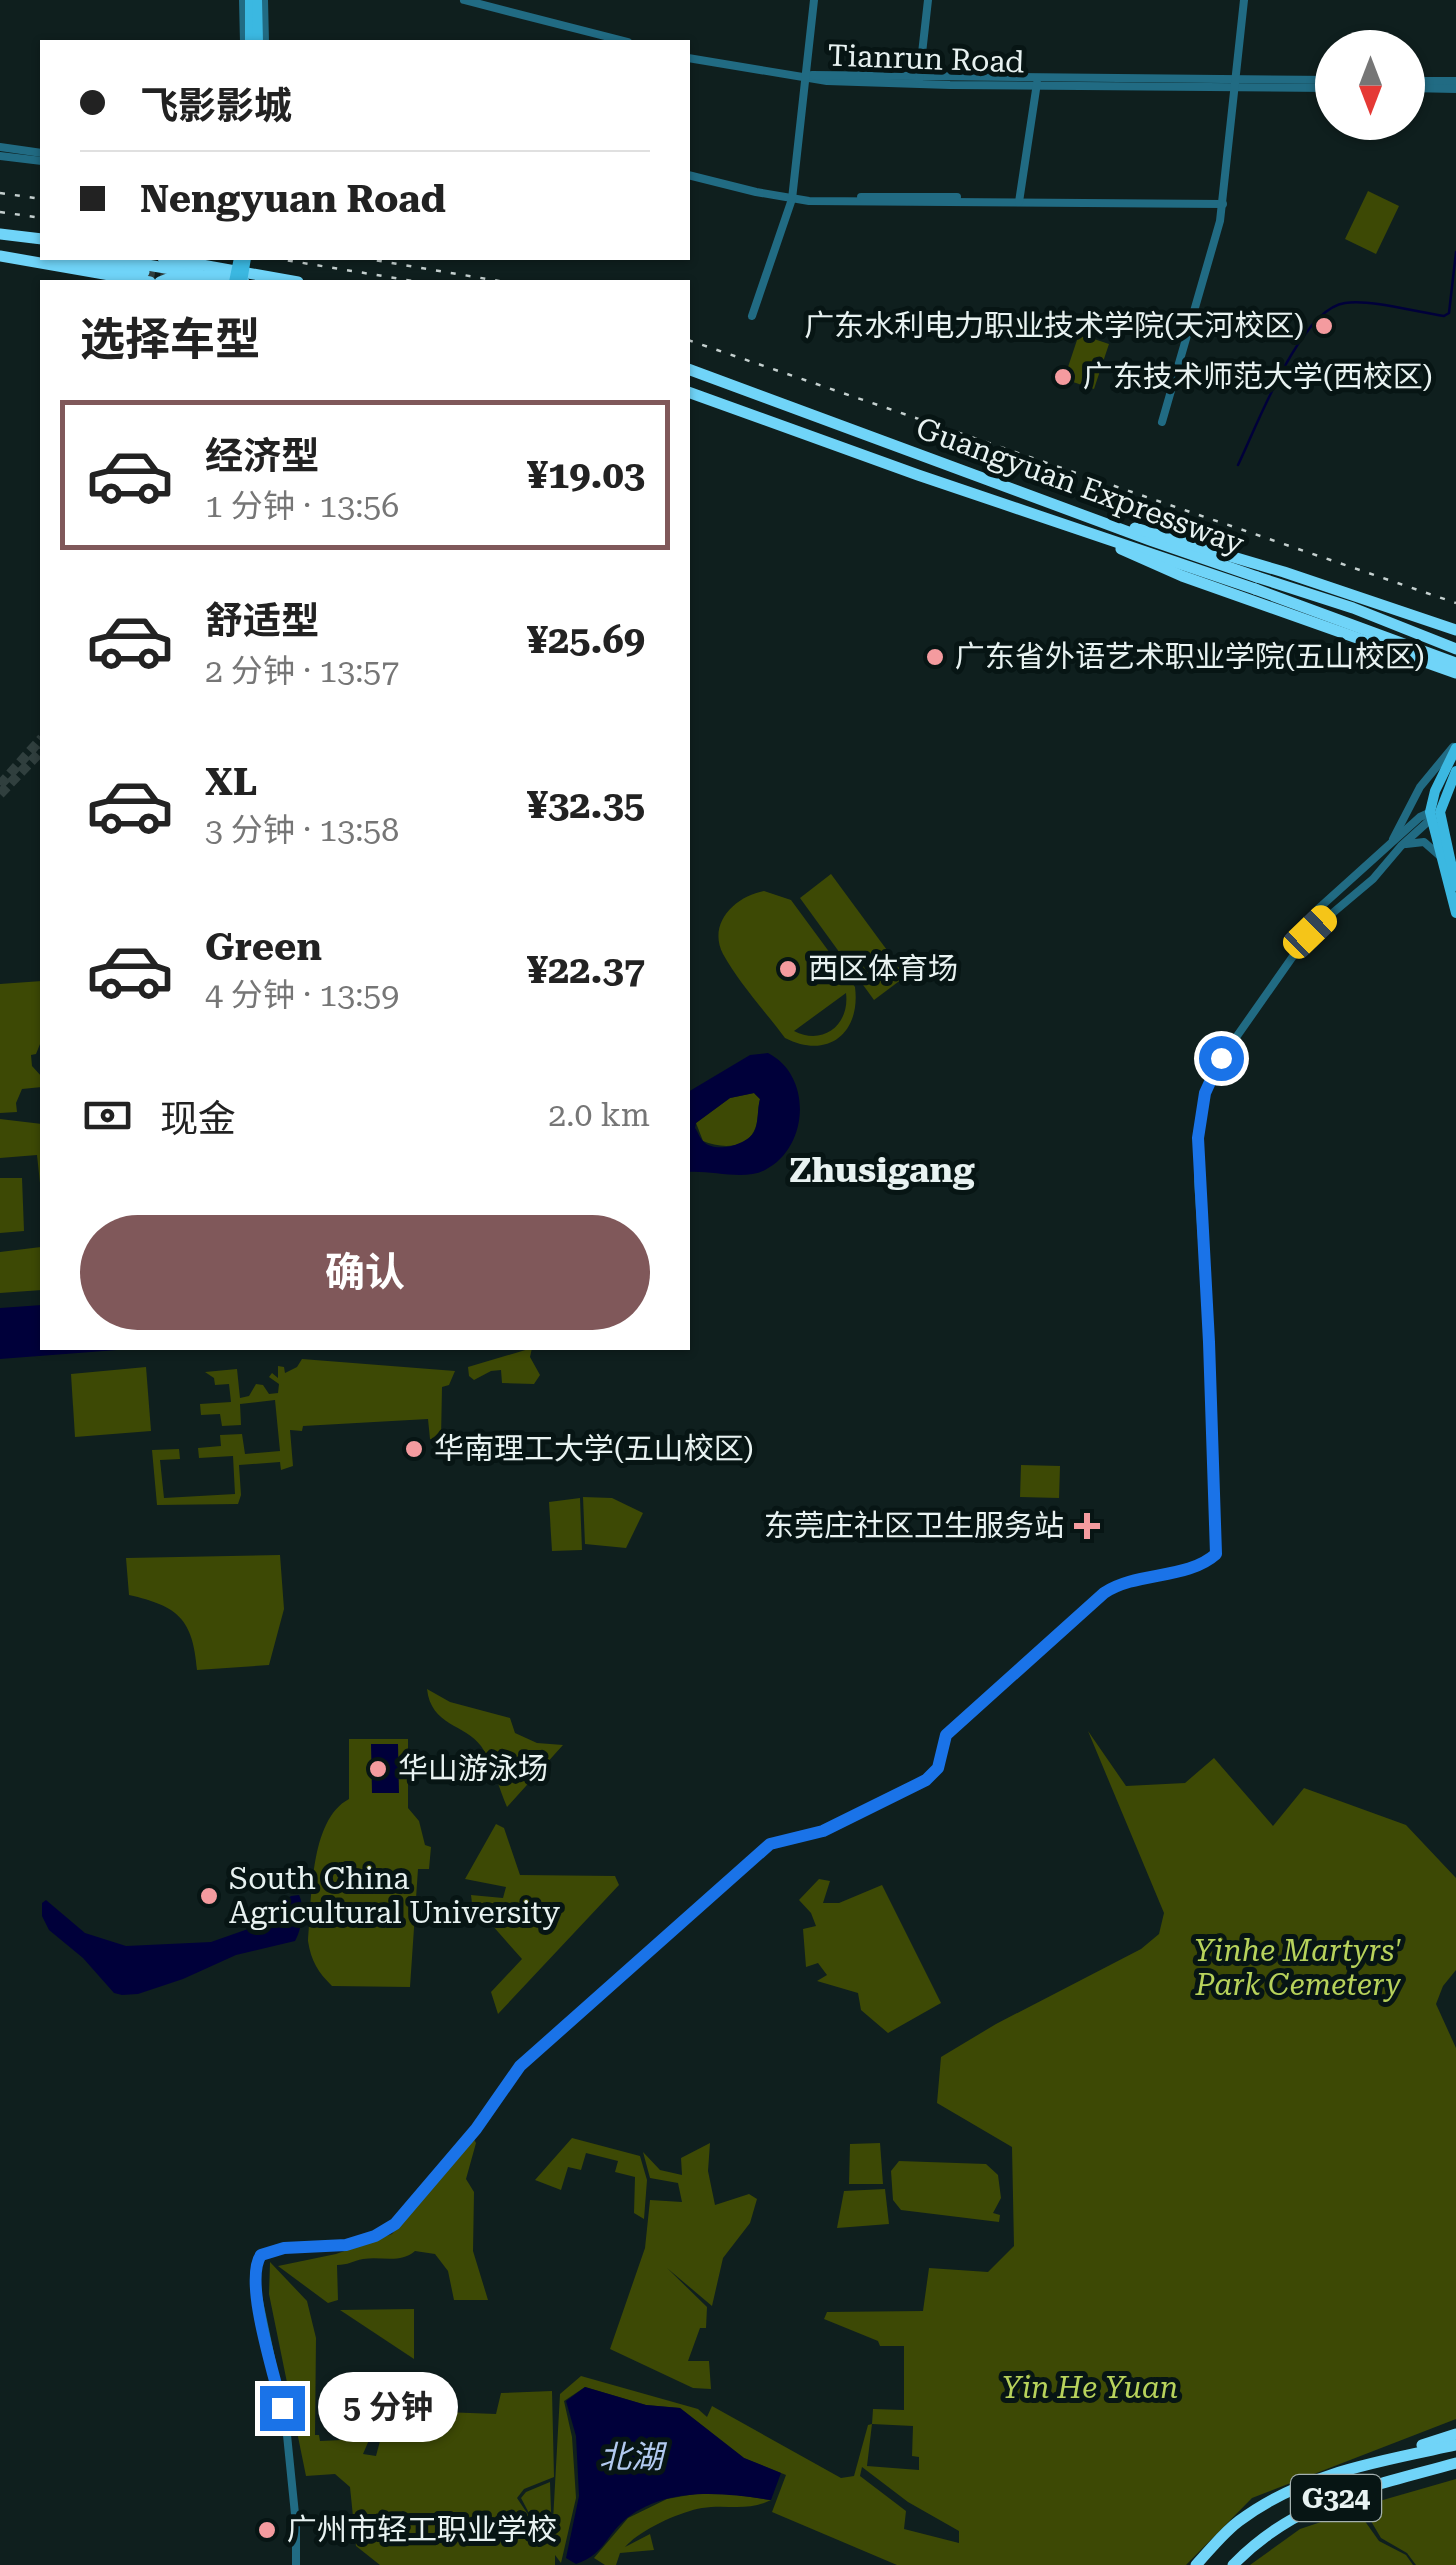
<!DOCTYPE html>
<html lang="zh">
<meta charset="utf-8">
<style>
:root{--surface:#fff;--page:#f2f2f2;--text:#222;--muted:#767676;--line:#e0e0e0;--accent:#80585a}
body{margin:0;font-family:"Roboto Serif","Noto Sans SC",serif;background:var(--page);color:var(--text);height:100vh;display:flex;flex-direction:column;font-size:38px;white-space:nowrap}
*{box-sizing:border-box;margin:0}
p{font-size:32px;color:var(--muted)}
.icon{flex:none;width:55px;height:55px;fill:none;stroke:currentColor;stroke-width:2;stroke-linecap:round;stroke-linejoin:round}
.map{position:relative;flex:1;overflow:hidden}
.panel{position:absolute;left:40px;top:280px;width:650px;height:1070px;display:flex;flex-direction:column;background:var(--surface);border-radius:0px;box-shadow:0 2px 8px #0004}
.panel>*{flex:none}
.guide{position:absolute;left:40px;top:40px;width:650px;height:220px;border-radius:0px;box-shadow:0 2px 8px #0004;display:grid;align-content:center;height:220px;padding:0 40px;background:var(--surface)}
.needle{width:65px;rotate:180deg}
.tools{position:absolute;left:1315px;top:30px;display:grid;gap:20px}
.tools a{display:grid;place-items:center;width:110px;height:110px;border-radius:50%;background:var(--surface);box-shadow:0 2px 8px #0004;font-size:50px}
.end{position:absolute;width:45px;height:45px;margin:-22px;border:12px solid #1a73e8;background:#fff;box-shadow:0 0 0 5px #fff}
.from{border-radius:50%}
.bubble{position:absolute;height:70px;border-radius:35px;background:var(--surface);box-shadow:0 2px 8px #0004;font-size:32px;font-weight:700;line-height:70px;text-align:center}
.car{position:absolute;width:30px;height:60px;margin:-30px -15px;border-radius:12px;box-shadow:0 0 8px 2px #0007;background:linear-gradient(#f5c518 24%,#345 0 40%,#f5c518 0 76%,#345 0 86%,#f5c518 0)}
.guide b{display:flex;align-items:center;gap:35px;height:95px;font-size:38px}
.guide b+b{border-top:2px solid var(--line)}
.guide i{width:25px;height:25px;background:var(--text)}
ul{padding:0;list-style:none}
li{display:flex;align-items:center;gap:30px;height:150px;margin:0 20px 15px;padding:0 20px;border:5px solid transparent;border-radius:0px}
li div{flex:1}
li b{display:block;font-size:38px}
li em{font-style:normal;font-weight:700}
li.on{border-color:var(--accent)}
li>.icon{width:90px;height:90px;stroke-width:1.5}
h2{padding:0 40px;font-size:45px;line-height:120px}
.pay{display:flex;align-items:center;gap:25px;height:110px;padding:0 40px;font-size:38px}
.pay p{margin-inline-start:auto}
.button{display:flex;gap:20px;margin-top:auto;padding:20px 40px}
.button a{flex:1;height:115px;border-radius:60px;background:var(--accent);color:#fff;font-size:40px;font-weight:700;line-height:115px;text-align:center}
.map>svg:first-child{display:block}
.green{fill:#3d4905;fill-rule:evenodd}
.water{fill:#00003a;fill-rule:evenodd}
.lines{fill:none;stroke-linecap:round;stroke-linejoin:round}
.stream{stroke:#00003a;stroke-width:2.5}
.major-tunnel{stroke:#303f3e;stroke-width:10;stroke-dasharray:10 5;stroke-linecap:butt}
.highway-tunnel{stroke:#303f3e;stroke-width:11;stroke-dasharray:11 5.5;stroke-linecap:butt}
.minor{stroke:#216b83;stroke-width:8}
.major{stroke:#3bb8e1;stroke-width:10}
.highway{stroke:#70d4f8;stroke-width:11}
.rail{stroke:#c5d0cf;stroke-width:2.5;stroke-dasharray:5 10;stroke-linecap:butt}
.major-bridge{stroke:#3bb8e1;stroke-width:10}
.highway-bridge{stroke:#70d4f8;stroke-width:11}
.route{stroke:#1a73e8;stroke-width:12}
.poi-dot{fill:#f49b9f;stroke:#071514;stroke-width:4}
.labels{text-anchor:middle;stroke-width:10;stroke-linejoin:round;paint-order:stroke}
.shield{fill:#071514;stroke:#a4b0af;stroke-width:2.5}
.shield-label{font-size:28px;font-weight:bold;fill:#e8f2f1}
.street-label{font-size:30px;fill:#e8f2f1;stroke:#071514}
.poi-label{font-size:30px;fill:#e8f2f1;stroke:#071514;text-anchor:start}
.park-label{font-size:30px;font-style:italic;fill:#b7d25b;stroke:#071514}
.water-label{font-size:32px;font-style:italic;fill:#b2caf0;stroke:#071514}
.quarter-label{font-size:35px;font-weight:bold;fill:#e8f2f1;stroke:#071514}
</style>
<div class="map">
<svg width="1456" height="2565" viewBox="0 0 1456 2565">
<rect width="100%" height="100%" fill="#0f1f1e"/>
<g class="green">
<path d="M 1368,191 L 1399,206 L 1376,254 L 1345,239 Z"/>
<path d="M 1079,334 L 1109,344 L 1094,389 L 1064,379 Z"/>
<path d="M 831,874 L 906,976 L 874,1000 L 800,898 Z"/>
<path d="M 764,891 L 791,900 L 855,987 C 861,1033 828,1060 785,1038 C 765,1011 739,983 723,954 C 707,923 736,896 764,891 ZM 846,993 C 850,1025 823,1046 794,1031 Z"/>
<path d="M 42,981 L 42,1039 L 36,1054 L 31,1055 L 32,1066 L 42,1077 L 42,1087 L 22,1089 L 16,1103 L 17,1112 L 0,1113 L 0,984 Z"/>
<path d="M 754,1093 L 760,1099 C 757,1110 759,1122 754,1131 C 745,1150 719,1148 703,1141 L 696,1123 L 730,1098 Z"/>
<path d="M 0,1119 L 42,1124 L 42,1202 L 37,1155 L 0,1158 Z"/>
<path d="M 0,1178 L 22,1178 L 24,1231 L 0,1233 Z"/>
<path d="M 42,1244 L 42,1290 L 0,1293 L 0,1252 L 41,1247 Z"/>
<path d="M 532,1348 L 530,1357 L 540,1375 L 534,1384 L 502,1383 L 501,1370 L 491,1371 L 474,1380 L 469,1376 L 468,1367 Z"/>
<path d="M 302,1359 L 455,1371 L 449,1385 L 442,1387 L 441,1439 L 430,1439 L 428,1419 L 303,1426 L 302,1431 L 290,1430 L 293,1466 L 281,1470 L 280,1462 L 239,1465 L 241,1495 L 238,1504 L 157,1505 L 152,1450 L 179,1449 L 180,1459 L 160,1460 L 164,1498 L 235,1494 L 233,1456 L 199,1458 L 198,1448 L 221,1446 L 220,1435 L 242,1434 L 245,1454 L 280,1451 L 275,1400 L 240,1404 L 241,1425 L 222,1426 L 220,1414 L 201,1415 L 200,1404 L 231,1402 L 229,1384 L 215,1385 L 214,1378 L 205,1372 L 237,1369 L 240,1398 L 249,1396 L 256,1384 L 263,1385 L 269,1394 L 278,1393 L 279,1384 L 269,1377 L 272,1373 L 278,1378 L 278,1366 L 284,1367 L 285,1373 L 297,1367 Z"/>
<path d="M 146,1367 L 151,1431 L 75,1437 L 71,1374 Z"/>
<path d="M 1021,1465 L 1060,1466 L 1059,1498 L 1020,1497 Z"/>
<path d="M 583,1497 L 612,1498 L 643,1513 L 626,1548 L 585,1544 Z"/>
<path d="M 580,1498 L 582,1550 L 552,1551 L 549,1502 Z"/>
<path d="M 280,1555 L 284,1609 L 269,1665 L 197,1670 C 193,1619 178,1606 129,1595 L 126,1558 Z"/>
<path d="M 427,1689 L 450,1702 L 510,1718 L 515,1733 L 537,1743 L 563,1745 L 507,1807 C 499,1789 493,1763 481,1746 C 465,1724 431,1726 427,1689 Z"/>
<path d="M 1088,1731 L 1126,1786 L 1185,1783 L 1214,1758 L 1273,1826 L 1304,1788 L 1406,1825 L 1456,1878 L 1456,1970 L 1443,1986 L 1436,2004 L 1456,2048 L 1456,2419 L 1252,2498 L 1186,2565 L 897,2565 L 772,2512 L 786,2475 L 744,2458 L 680,2408 L 646,2405 L 585,2387 L 564,2401 L 572,2437 L 576,2498 L 561,2563 L 555,2555 L 555,2565 L 380,2565 L 356,2546 L 350,2487 L 335,2474 L 306,2476 L 269,2294 L 270,2262 L 307,2301 L 316,2338 L 315,2435 L 319,2435 L 320,2441 L 342,2440 L 343,2427 L 375,2426 L 363,2454 L 376,2456 L 380,2441 L 408,2439 L 418,2411 L 496,2414 L 501,2393 L 552,2391 L 554,2477 L 524,2489 L 517,2498 L 537,2528 L 521,2498 L 526,2492 L 550,2482 L 552,2539 L 560,2394 L 581,2376 L 698,2409 L 707,2417 L 712,2406 L 841,2478 L 854,2476 L 868,2425 L 872,2424 L 873,2409 L 904,2410 L 904,2346 L 880,2346 L 878,2341 L 824,2319 L 827,2312 L 923,2311 L 929,2268 L 988,2272 L 1014,2246 L 1012,2147 L 937,2103 L 941,2057 L 996,2024 L 1141,1949 L 1159,1934 L 1164,1913 ZM 872,2424 L 913,2426 L 912,2456 L 919,2457 L 919,2470 L 867,2466 ZM 862,2467 L 908,2502 L 959,2531 L 959,2543 L 904,2529 L 906,2511 L 860,2476 Z"/>
<path d="M 349,1739 L 408,1739 L 408,1808 L 419,1821 L 425,1845 L 431,1847 L 429,1869 L 418,1869 L 410,1987 L 332,1986 C 318,1972 311,1961 308,1941 C 312,1901 309,1820 349,1799 Z"/>
<path d="M 496,1824 L 504,1828 L 520,1875 L 615,1876 L 619,1885 L 498,2014 L 491,1992 L 522,1959 L 492,1925 L 474,1920 L 471,1895 L 503,1898 L 506,1887 L 465,1879 Z"/>
<path d="M 819,1879 L 830,1881 L 823,1903 L 839,1903 L 882,1885 L 941,2003 L 888,2033 L 861,2010 L 858,1993 L 817,1981 L 827,1975 L 818,1963 L 806,1967 L 803,1929 L 816,1926 L 811,1913 L 799,1900 Z"/>
<path d="M 471,2134 L 476,2143 L 466,2179 L 474,2192 L 473,2251 L 488,2300 L 454,2300 L 448,2271 L 435,2254 L 415,2251 C 400,2264 382,2256 363,2259 C 353,2261 348,2265 337,2265 L 338,2300 L 328,2303 L 278,2266 L 336,2254 L 392,2234 Z"/>
<path d="M 572,2138 L 640,2156 L 647,2180 L 644,2219 L 634,2213 L 635,2177 L 615,2172 L 618,2161 L 586,2153 L 581,2170 L 568,2167 L 561,2190 L 535,2180 Z"/>
<path d="M 710,2143 L 708,2171 L 715,2205 L 749,2194 L 757,2199 L 750,2223 L 723,2258 L 712,2306 L 667,2268 L 707,2307 L 706,2328 L 700,2328 L 688,2361 L 709,2361 L 711,2389 L 693,2388 L 610,2349 L 645,2248 L 650,2200 L 682,2202 L 678,2183 L 650,2178 L 643,2152 L 660,2170 L 682,2175 L 681,2158 Z"/>
<path d="M 880,2143 L 883,2184 L 849,2184 L 850,2144 Z"/>
<path d="M 899,2161 L 986,2164 L 998,2175 L 1001,2198 L 993,2213 L 1000,2215 L 999,2222 L 901,2210 L 893,2200 L 891,2171 Z"/>
<path d="M 885,2189 L 889,2224 L 837,2228 L 844,2191 Z"/>
<path d="M 414,2309 L 414,2359 L 340,2310 Z"/>
<path d="M 1456,2479 L 1456,2565 L 1416,2565 L 1407,2553 L 1381,2538 L 1362,2506 Z"/>
<path d="M 711,2491 L 771,2500 C 748,2512 727,2504 702,2508 C 679,2512 640,2530 625,2547 L 650,2534 L 654,2550 L 620,2553 L 616,2565 L 605,2565 L 594,2558 L 628,2518 L 667,2499 Z"/>
<path d="M 1357,2510 L 1379,2541 L 1406,2555 L 1413,2565 L 1250,2565 L 1300,2529 Z"/>
</g>
<g class="water">
<path d="M 768,1053 C 813,1076 809,1148 765,1170 C 744,1181 711,1170 688,1172 L 688,1092 L 750,1055 ZM 754,1093 L 760,1099 C 757,1110 759,1122 754,1132 C 747,1145 714,1154 703,1141 C 699,1137 698,1132 695,1128 L 696,1123 L 730,1098 Z"/>
<path d="M 42,1305 L 42,1348 L 143,1348 L 0,1359 L 0,1308 Z"/>
<path d="M 371,1744 L 398,1744 L 399,1793 L 372,1793 Z"/>
<path d="M 299,1895 C 305,1907 302,1929 295,1941 L 236,1955 L 183,1979 L 138,1994 L 122,1995 L 114,1993 L 83,1958 L 49,1930 L 42,1916 L 42,1903 L 46,1900 L 85,1933 L 126,1946 L 211,1942 L 248,1929 L 291,1896 Z"/>
<path d="M 585,2387 L 646,2405 L 680,2408 L 744,2458 L 781,2473 L 771,2500 C 724,2493 669,2486 627,2518 C 606,2535 605,2554 576,2564 L 566,2558 L 579,2496 L 576,2436 L 566,2401 Z"/>
</g>
<g class="lines">
<path class="stream" d="M 1238,465 C 1257,426 1300,309 1345,303 C 1371,299 1416,312 1444,316 L 1449,313 L 1456,252"/>
<g class="major-tunnel">
<path d="M 0,785 L 42,738"/>
<path d="M 0,794 L 42,750"/>
</g>
<path class="highway-tunnel" d="M 144,272 L 206,282"/>
<g class="minor">
<path d="M 243,0 L 244,42"/>
<path d="M 264,0 L 265,42"/>
<path d="M 464,0 L 628,42"/>
<path d="M 688,58 L 827,81 L 950,85 L 1332,88"/>
<path d="M 812,75 L 1332,80"/>
<path d="M 919,80 L 928,0"/>
<path d="M 1408,81 L 1456,81"/>
<path d="M 1408,88 L 1456,89"/>
<path d="M 0,147 L 42,153"/>
<path d="M 0,156 L 42,161"/>
<path d="M 688,175 L 756,192 L 809,201 L 1223,204"/>
<path d="M 861,197 L 957,197"/>
<path d="M 1019,202 L 1037,83"/>
<path d="M 752,316 L 792,199 L 814,0"/>
<path d="M 1162,422 L 1220,221 L 1244,0"/>
<path d="M 1393,839 L 1420,787 L 1453,747"/>
<path d="M 1406,844 L 1424,842 L 1440,856"/>
<path d="M 1310,932 L 1310,922 L 1318,909 L 1420,817 L 1431,812"/>
<path d="M 296,2565 L 296,2524 L 287,2435 L 254,2277 L 261,2255 L 283,2248 L 346,2245 L 375,2236 L 395,2224 L 476,2129 L 520,2066 L 770,1844 L 823,1831 L 925,1780 L 938,1768 L 947,1735 L 1104,1593 C 1137,1572 1186,1580 1215,1554 L 1209,1342 L 1198,1181 L 1199,1122 L 1205,1093 L 1230,1046 L 1310,932 L 1373,879 L 1401,846 L 1432,818"/>
</g>
<g class="major">
<path d="M 250,0 L 250,42"/>
<path d="M 257,0 L 258,42"/>
<path d="M 1456,748 L 1435,791 L 1430,812 L 1456,913"/>
<path d="M 1456,771 L 1440,812 L 1456,886"/>
</g>
<g class="highway">
<path d="M 0,234 L 42,239"/>
<path d="M 0,256 L 150,282"/>
<path d="M 52,258 L 144,272"/>
<path d="M 106,258 L 195,273"/>
<path d="M 163,258 L 298,282"/>
<path d="M 160,282 C 189,269 214,277 244,282"/>
<path d="M 688,369 L 1150,540 L 1257,577"/>
<path d="M 688,392 L 918,475 L 1255,589"/>
<path d="M 1135,528 L 1284,572 L 1456,630"/>
<path d="M 1121,549 L 1182,576 L 1456,673"/>
<path d="M 1422,2445 L 1456,2434"/>
<path d="M 1196,2565 C 1210,2550 1223,2533 1239,2521 C 1303,2473 1381,2461 1456,2445"/>
<path d="M 1233,2565 C 1297,2499 1371,2487 1456,2463"/>
</g>
<g class="rail">
<path d="M 0,193 L 42,199"/>
<path d="M 0,212 L 42,218"/>
<path d="M 273,258 L 419,282"/>
<path d="M 362,258 L 505,282"/>
<path d="M 688,340 L 1456,603"/>
</g>
<g class="major-bridge">
<path d="M 234,282 L 239,258"/>
<path d="M 242,282 L 246,258"/>
</g>
<g class="highway-bridge">
<path d="M 1257,577 L 1353,608 L 1456,649"/>
<path d="M 1255,589 L 1456,663"/>
</g>
</g>
<g class="lines">
<path class="route" d="M 282,2408 C 275,2376 243,2281 261,2255 L 284,2248 L 346,2245 L 375,2236 L 395,2224 L 476,2129 L 520,2066 L 770,1844 L 823,1831 L 926,1780 L 938,1768 L 946,1735 L 1104,1593 C 1137,1571 1187,1580 1216,1554 L 1209,1342 L 1198,1138 L 1205,1093 L 1221,1058"/>
</g>
<g class="poi-dot">
<circle cx="1324" cy="326" r="10"/>
<circle cx="1063" cy="377" r="10"/>
<circle cx="935" cy="657" r="10"/>
<circle cx="788" cy="969" r="10"/>
<circle cx="414" cy="1449" r="10"/>
<path d="M1082 1511h10v10h10v10h-10v10h-10v-10h-10v-10h10z"/>
<circle cx="378" cy="1769" r="10"/>
<circle cx="209" cy="1896" r="10"/>
<circle cx="267" cy="2530" r="10"/>
</g>
<g class="labels">
<rect class="shield" x="1291" y="2475" width="90" height="46" rx="8"/>
<g class="shield-label">
<text x="1336" y="2508">G324</text>
</g>
<g class="street-label">
<text transform="translate(926 59) rotate(2)" y="10">Tianrun Road</text>
<text transform="translate(1080 486) rotate(20)" y="10">Guangyuan Expressway</text>
</g>
<g class="poi-label">
<text x="1304" y="336" text-anchor="end">广东水利电力职业技术学院(天河校区)</text>
<text x="1083" y="387">广东技术师范大学(西校区)</text>
<text x="955" y="667">广东省外语艺术职业学院(五山校区)</text>
<text x="808" y="979">西区体育场</text>
<text x="434" y="1459">华南理工大学(五山校区)</text>
<text x="1064" y="1536" text-anchor="end">东莞庄社区卫生服务站</text>
<text x="398" y="1779">华山游泳场</text>
<text x="229" y="1889">South China<tspan x="229" dy="34">Agricultural University</tspan></text>
<text x="287" y="2540">广州市轻工职业学校</text>
</g>
<g class="park-label">
<text x="1298" y="1961">Yinhe Martyrs'<tspan x="1298" dy="34">Park Cemetery</tspan></text>
<text x="1090" y="2398">Yin He Yuan</text>
</g>
<g class="water-label">
<text x="631" y="2468">北湖</text>
</g>
<g class="quarter-label">
<text x="882" y="1182">Zhusigang</text>
</g>
</g>
</svg>
<div class="tools">
<a><svg class="needle" viewBox="-14 -14 28 28"><path d="M0-13l5 13h-10z" fill="#e53935"/><path d="M0 13l5-13h-10z" fill="#767676"/></svg></a>
</div>
<i class="end from" style="left:1221px;top:1058px"></i>
<i class="end" style="left:282px;top:2408px"></i>
<div class="bubble" style="left:318px;top:2372px;width:140px">5 分钟</div>
<i class="car" style="left:1310px;top:932px;rotate:46deg"></i>
<div class="guide">
<b><i class="from"></i>飞影影城</b>
<b><i></i>Nengyuan Road</b>
</div>
<section class="panel">
<h2>选择车型</h2>
<ul>
<li class="on"><svg class="icon" aria-label="car" viewBox="0 0 24 24"><path d="M5 17H2v-5l4-1 3-4h7l3 4 3 1v5h-3M9 17h6M6 11h13"/><circle cx="7" cy="17" r="2"/><circle cx="17" cy="17" r="2"/></svg><div><b>经济型</b><p>1 分钟 · 13:56</p></div><em>¥19.03</em></li>
<li><svg class="icon" aria-label="car" viewBox="0 0 24 24"><path d="M5 17H2v-5l4-1 3-4h7l3 4 3 1v5h-3M9 17h6M6 11h13"/><circle cx="7" cy="17" r="2"/><circle cx="17" cy="17" r="2"/></svg><div><b>舒适型</b><p>2 分钟 · 13:57</p></div><em>¥25.69</em></li>
<li><svg class="icon" aria-label="car" viewBox="0 0 24 24"><path d="M5 17H2v-5l4-1 3-4h7l3 4 3 1v5h-3M9 17h6M6 11h13"/><circle cx="7" cy="17" r="2"/><circle cx="17" cy="17" r="2"/></svg><div><b>XL</b><p>3 分钟 · 13:58</p></div><em>¥32.35</em></li>
<li><svg class="icon" aria-label="car" viewBox="0 0 24 24"><path d="M5 17H2v-5l4-1 3-4h7l3 4 3 1v5h-3M9 17h6M6 11h13"/><circle cx="7" cy="17" r="2"/><circle cx="17" cy="17" r="2"/></svg><div><b>Green</b><p>4 分钟 · 13:59</p></div><em>¥22.37</em></li>
</ul>
<div class="pay"><svg class="icon" aria-label="cash" viewBox="0 0 24 24"><path d="M3 7h18v10H3z"/><circle cx="12" cy="12" r="2"/></svg>现金<p>2.0 km</p></div>
<div class="button"><a>确认</a></div>
</section>
</div>
